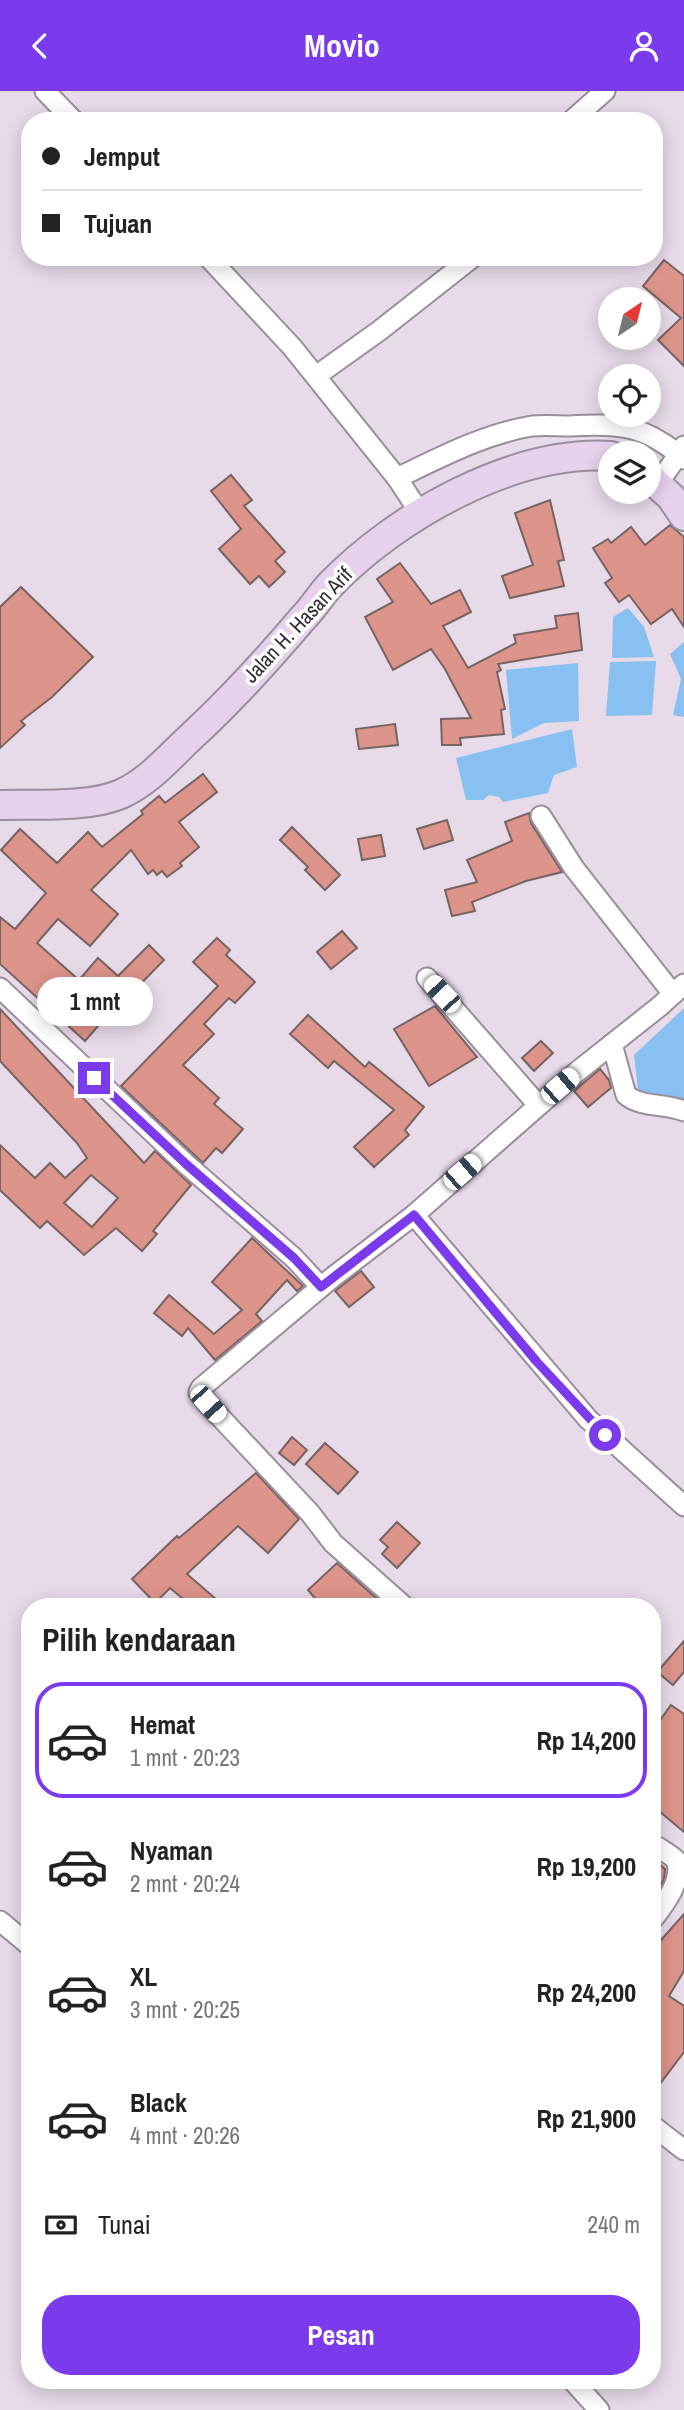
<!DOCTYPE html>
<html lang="id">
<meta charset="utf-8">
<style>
:root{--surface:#fff;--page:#f2f2f2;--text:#222;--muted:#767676;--line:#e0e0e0;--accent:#7c3aed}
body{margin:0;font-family:"Archivo Narrow",sans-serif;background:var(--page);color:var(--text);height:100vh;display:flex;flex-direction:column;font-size:26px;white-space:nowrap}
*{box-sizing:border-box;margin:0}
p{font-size:23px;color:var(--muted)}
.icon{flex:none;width:38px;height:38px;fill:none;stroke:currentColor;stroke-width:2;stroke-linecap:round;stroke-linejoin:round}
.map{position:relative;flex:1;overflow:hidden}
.details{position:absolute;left:21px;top:1507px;width:640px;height:791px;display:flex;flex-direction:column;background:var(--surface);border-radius:28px;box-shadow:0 4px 18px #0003}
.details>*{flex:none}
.banner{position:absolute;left:21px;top:21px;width:642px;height:154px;border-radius:28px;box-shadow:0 4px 18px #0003;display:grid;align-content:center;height:154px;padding:0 21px;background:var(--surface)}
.needle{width:46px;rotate:35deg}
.tools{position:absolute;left:598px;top:196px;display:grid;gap:14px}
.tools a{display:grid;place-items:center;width:63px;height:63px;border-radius:50%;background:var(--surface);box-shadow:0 4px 18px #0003;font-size:35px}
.end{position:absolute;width:32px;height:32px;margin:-16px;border:9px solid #7c3aed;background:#fff;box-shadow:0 0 0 4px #fff}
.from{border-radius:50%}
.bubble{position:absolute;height:49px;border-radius:24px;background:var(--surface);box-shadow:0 4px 18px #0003;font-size:23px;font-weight:800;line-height:49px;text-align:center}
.car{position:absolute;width:21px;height:42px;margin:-21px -10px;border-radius:9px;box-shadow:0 0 5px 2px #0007;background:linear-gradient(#fff 24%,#345 0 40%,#fff 0 76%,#345 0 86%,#fff 0)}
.banner b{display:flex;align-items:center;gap:24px;height:66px;font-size:26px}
.banner b+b{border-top:2px solid var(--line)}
.banner i{width:18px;height:18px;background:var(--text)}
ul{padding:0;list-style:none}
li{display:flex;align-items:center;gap:21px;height:116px;margin:0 14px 10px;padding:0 7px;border:4px solid transparent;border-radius:28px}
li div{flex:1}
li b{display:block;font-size:26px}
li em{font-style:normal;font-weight:800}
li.on{border-color:var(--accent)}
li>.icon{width:63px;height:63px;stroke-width:1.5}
h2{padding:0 21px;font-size:32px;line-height:84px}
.pay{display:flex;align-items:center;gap:18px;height:77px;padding:0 21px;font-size:26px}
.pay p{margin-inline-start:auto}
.cta{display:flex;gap:14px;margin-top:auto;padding:14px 21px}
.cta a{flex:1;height:80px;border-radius:28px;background:var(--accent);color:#fff;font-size:28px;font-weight:800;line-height:80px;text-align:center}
header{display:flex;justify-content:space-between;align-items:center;height:91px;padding:0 21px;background:var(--accent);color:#fff;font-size:32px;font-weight:800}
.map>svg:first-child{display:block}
.water{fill:#88c1f1}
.building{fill:#dd948b;stroke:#776361;stroke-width:2;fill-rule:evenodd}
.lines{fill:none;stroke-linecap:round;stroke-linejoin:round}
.street-casing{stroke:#9a8e9c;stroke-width:23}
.secondary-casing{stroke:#9a8e9c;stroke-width:32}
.street{stroke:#fff;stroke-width:19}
.secondary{stroke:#e7d2ee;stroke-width:28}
.route{stroke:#7c3aed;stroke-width:9}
.labels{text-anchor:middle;stroke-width:7;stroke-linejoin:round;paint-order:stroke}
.street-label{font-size:21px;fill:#312c32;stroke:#fff}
</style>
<header><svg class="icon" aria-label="back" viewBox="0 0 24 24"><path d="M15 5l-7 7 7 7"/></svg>Movio<svg class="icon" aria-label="person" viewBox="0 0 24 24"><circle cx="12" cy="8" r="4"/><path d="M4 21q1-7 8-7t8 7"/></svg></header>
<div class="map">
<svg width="684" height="2319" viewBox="0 0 684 2319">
<rect width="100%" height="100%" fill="#e7dae9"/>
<g class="water">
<path d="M 628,517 L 644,536 L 654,566 L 612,567 L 613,526 Z"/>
<path d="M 684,551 L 684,626 L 673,624 L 681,588 L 670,563 Z"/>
<path d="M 656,570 L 652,624 L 606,625 L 610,571 Z"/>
<path d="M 578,572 L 579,630 L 544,632 L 512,648 L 506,579 Z"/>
<path d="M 572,638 L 577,676 L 554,684 L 548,702 L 503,711 L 499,706 L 489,704 L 483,709 L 466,709 L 456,667 Z"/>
<path d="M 684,917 L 684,1014 L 639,1007 L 634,964 Z"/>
</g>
<g class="building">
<path d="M 664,169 L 684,185 L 684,275 L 658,249 L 681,227 L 643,195 Z"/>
<path d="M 231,384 L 252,409 L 244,415 L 285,461 L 275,470 L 285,481 L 269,496 L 259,485 L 250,493 L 219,458 L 241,438 L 211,400 Z"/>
<path d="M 550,409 L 564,469 L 558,470 L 564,495 L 510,507 L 502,485 L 533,474 L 515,422 Z"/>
<path d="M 670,434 L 684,446 L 684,536 L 672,518 L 651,533 L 629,504 L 619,511 L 605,492 L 612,487 L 593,457 L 608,448 L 611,452 L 631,436 L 645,454 Z"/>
<path d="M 400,472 L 431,513 L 460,499 L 471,521 L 443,535 L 468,577 L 516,552 L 514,544 L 557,537 L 555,525 L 578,522 L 582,559 L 498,573 L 501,579 L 497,581 L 505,618 L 501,619 L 504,643 L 460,647 L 461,654 L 442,654 L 441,628 L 471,627 L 445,578 L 431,558 L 393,579 L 365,526 L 393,511 L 377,488 Z"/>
<path d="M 21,496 L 93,566 L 52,606 L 21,630 L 25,634 L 0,657 L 0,516 Z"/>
<path d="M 395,633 L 398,654 L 359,658 L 356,638 Z"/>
<path d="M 203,683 L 217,701 L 179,731 L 199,756 L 180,772 L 182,775 L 167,786 L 162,780 L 157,784 L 153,779 L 148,783 L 131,759 L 91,799 L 118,823 L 90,855 L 58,828 L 37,852 L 79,889 L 98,867 L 118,885 L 149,854 L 164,869 L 122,912 L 120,910 L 85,950 L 0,873 L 0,826 L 15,838 L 46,802 L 1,759 L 20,738 L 57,772 L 88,741 L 102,756 L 143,723 L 141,720 L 159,705 L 165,712 Z"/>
<path d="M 529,722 L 531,732 L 562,781 L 526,790 L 472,811 L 475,820 L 452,825 L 445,799 L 477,791 L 467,769 L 512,750 L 505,731 Z"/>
<path d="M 447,729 L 453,749 L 424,758 L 417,738 Z"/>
<path d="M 292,736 L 340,784 L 325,799 L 305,779 L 308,776 L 280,749 Z"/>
<path d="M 381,744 L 385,765 L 362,769 L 358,748 Z"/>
<path d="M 342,840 L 357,857 L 331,878 L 317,861 Z"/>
<path d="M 217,847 L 230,859 L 226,864 L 255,891 L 235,912 L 229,907 L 204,933 L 214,943 L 183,974 L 219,1007 L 214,1013 L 243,1038 L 222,1062 L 216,1057 L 203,1072 L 121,995 L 218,895 L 193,871 Z"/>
<path d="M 435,915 L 477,966 L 429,995 L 394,938 Z"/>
<path d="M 0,918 L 144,1072 L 155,1060 L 191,1094 L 153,1140 L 157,1143 L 142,1160 L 116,1137 L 84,1164 L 47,1130 L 40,1137 L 0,1099 L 0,1054 L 35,1087 L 50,1072 L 65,1087 L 87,1067 L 77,1052 L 0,970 ZM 91,1084 L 118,1107 L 92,1136 L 64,1112 Z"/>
<path d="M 308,924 L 365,976 L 369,971 L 424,1016 L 405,1039 L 409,1044 L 374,1076 L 354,1056 L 394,1019 L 334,970 L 328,977 L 290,943 Z"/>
<path d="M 541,950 L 553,962 L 534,980 L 522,967 Z"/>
<path d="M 600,978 L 609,989 L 611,997 L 588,1016 L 574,1000 Z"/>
<path d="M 252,1147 L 303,1195 L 297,1200 L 287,1189 L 256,1223 L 262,1230 L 215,1269 L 188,1237 L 182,1245 L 154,1222 L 169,1204 L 214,1243 L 242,1219 L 212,1191 Z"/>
<path d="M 361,1180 L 374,1196 L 349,1216 L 335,1200 Z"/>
<path d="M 292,1346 L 307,1359 L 294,1374 L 279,1362 Z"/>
<path d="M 325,1352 L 358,1381 L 338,1403 L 306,1373 Z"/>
<path d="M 256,1382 L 299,1428 L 268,1462 L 238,1435 L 187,1483 L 225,1516 L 193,1516 L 170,1497 L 155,1512 L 132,1488 L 177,1445 L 179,1447 Z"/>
<path d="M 397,1431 L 420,1452 L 397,1477 L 382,1463 L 388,1456 L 380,1449 Z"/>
<path d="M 337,1472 L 357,1490 L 386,1516 L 308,1516 L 315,1507 L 308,1499 Z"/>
<path d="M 684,1550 L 684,1581 L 673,1594 L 657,1581 Z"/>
<path d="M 671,1614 L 684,1623 L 684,1741 L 653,1715 L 653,1639 Z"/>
<path d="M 653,1767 L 665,1778 L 664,1788 L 653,1808 Z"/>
<path d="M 684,1823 L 684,1880 L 669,1905 L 684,1915 L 684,1961 L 653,2002 L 653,1858 Z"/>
</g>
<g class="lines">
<defs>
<g id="street">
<path d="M 45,0 L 74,30"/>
<path d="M 571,30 L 605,0"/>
<path d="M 208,166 L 292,256 L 397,387 L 420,422"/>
<path d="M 316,285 L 379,240 L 473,166"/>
<path d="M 397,387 C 441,366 484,343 532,335 C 544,334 557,335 570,335 C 619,332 645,334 684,368"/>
<path d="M 658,393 L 684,355"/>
<path d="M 541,725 L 574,777 L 673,903"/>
<path d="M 427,887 L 538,1014"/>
<path d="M 0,897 L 186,1073 L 294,1167 L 321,1196"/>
<path d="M 612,953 L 626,1004 C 642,1017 665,1012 684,1020"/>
<path d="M 414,1124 L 588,1328 L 684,1415"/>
<path d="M 405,1516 L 333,1452 L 310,1422 L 208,1313 L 199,1301 L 201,1297 L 333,1186 L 414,1124 L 578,980 L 660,915 L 684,893"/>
<path d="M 653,1753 C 660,1758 670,1763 676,1769 C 684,1788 664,1814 653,1828"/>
<path d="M 0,1830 L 30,1855"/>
<path d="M 653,2035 L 684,2059"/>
<path d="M 572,2289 L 599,2319"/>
</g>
<g id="secondary">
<path d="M 649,386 L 671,406 L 684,425"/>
<path d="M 0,714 C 35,713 89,717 121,703 C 149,691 172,663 194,643 C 233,607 269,567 303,527 C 313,517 320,505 330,494 C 397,425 513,359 611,365"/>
</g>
</defs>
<use href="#street" class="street-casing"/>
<use href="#secondary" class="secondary-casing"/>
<use href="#street" class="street"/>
<use href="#secondary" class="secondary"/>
</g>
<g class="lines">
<path class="route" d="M 94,987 L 186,1073 L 294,1167 L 321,1196 L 414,1124 L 537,1271 L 605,1344"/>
</g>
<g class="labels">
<g class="street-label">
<text transform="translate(298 534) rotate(-47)" y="7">Jalan H. Hasan Arif</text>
</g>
</g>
</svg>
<div class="tools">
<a><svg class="needle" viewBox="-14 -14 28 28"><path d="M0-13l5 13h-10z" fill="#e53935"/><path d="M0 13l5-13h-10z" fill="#767676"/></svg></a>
<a><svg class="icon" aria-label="locate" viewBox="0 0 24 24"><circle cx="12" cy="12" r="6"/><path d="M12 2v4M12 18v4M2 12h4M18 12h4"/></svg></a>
<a><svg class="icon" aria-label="layers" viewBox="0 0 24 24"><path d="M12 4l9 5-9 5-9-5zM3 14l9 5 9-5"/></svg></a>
</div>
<i class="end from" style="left:605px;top:1344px"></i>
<i class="end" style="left:94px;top:987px"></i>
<div class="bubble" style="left:37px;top:886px;width:116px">1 mnt</div>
<i class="car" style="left:442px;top:903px;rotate:317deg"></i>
<i class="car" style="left:560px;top:995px;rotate:49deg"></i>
<i class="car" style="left:462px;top:1081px;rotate:49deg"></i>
<i class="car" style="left:208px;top:1313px;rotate:138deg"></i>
<div class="banner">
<b><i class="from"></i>Jemput</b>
<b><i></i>Tujuan</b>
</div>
<section class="details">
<h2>Pilih kendaraan</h2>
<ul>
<li class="on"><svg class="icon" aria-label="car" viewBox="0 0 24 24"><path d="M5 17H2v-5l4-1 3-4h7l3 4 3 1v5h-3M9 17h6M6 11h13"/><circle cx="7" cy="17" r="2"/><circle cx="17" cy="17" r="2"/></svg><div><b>Hemat</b><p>1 mnt · 20:23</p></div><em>Rp 14,200</em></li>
<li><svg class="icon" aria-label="car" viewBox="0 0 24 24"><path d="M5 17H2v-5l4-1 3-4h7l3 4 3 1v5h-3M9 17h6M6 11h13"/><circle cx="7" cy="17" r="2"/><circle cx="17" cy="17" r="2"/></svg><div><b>Nyaman</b><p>2 mnt · 20:24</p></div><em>Rp 19,200</em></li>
<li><svg class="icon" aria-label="car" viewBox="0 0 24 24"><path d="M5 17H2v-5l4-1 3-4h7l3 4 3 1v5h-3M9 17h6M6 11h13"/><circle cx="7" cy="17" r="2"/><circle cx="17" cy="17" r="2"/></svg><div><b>XL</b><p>3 mnt · 20:25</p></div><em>Rp 24,200</em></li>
<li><svg class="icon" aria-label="car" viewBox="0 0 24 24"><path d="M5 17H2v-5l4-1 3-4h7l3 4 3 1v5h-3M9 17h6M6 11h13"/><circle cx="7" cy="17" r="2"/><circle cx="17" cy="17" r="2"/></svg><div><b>Black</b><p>4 mnt · 20:26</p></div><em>Rp 21,900</em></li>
</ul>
<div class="pay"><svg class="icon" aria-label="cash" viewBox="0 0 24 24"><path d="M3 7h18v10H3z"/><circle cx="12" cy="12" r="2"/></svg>Tunai<p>240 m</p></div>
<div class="cta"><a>Pesan</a></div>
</section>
</div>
